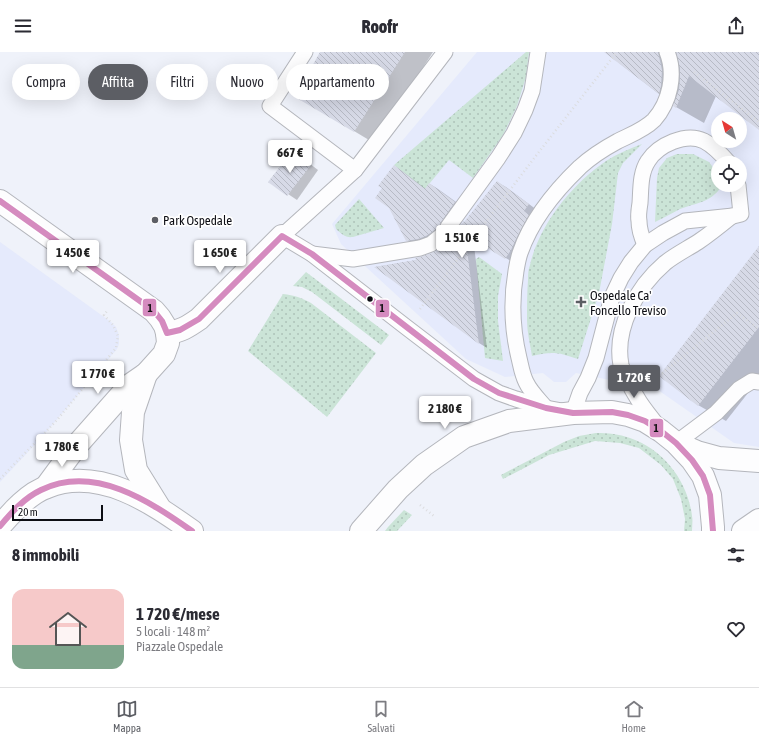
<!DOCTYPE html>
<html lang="it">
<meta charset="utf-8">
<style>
:root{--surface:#fff;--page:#f7f7f7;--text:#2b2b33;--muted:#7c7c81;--line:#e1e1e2;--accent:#5c5e64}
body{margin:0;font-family:"Asap Condensed",sans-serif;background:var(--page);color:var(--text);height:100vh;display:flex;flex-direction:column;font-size:15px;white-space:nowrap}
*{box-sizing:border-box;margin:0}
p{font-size:13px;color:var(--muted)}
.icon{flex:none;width:22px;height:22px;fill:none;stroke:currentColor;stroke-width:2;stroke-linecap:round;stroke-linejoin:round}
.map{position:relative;height:479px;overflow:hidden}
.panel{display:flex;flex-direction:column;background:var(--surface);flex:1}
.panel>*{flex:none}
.top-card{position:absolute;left:12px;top:12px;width:400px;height:36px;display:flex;gap:8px}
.needle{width:26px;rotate:323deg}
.fabs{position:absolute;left:711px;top:60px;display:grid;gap:8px}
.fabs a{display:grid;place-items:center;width:36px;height:36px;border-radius:50%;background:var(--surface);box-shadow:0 4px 16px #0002;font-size:20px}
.scale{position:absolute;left:12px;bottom:10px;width:91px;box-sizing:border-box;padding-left:4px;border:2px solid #0d0e14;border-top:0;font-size:11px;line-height:14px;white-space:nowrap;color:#0d0e14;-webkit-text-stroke:3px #fff;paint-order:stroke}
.price{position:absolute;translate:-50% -34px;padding:0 9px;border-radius:4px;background:#fff;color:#222;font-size:13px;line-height:26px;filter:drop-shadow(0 1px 2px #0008)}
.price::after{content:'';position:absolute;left:50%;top:24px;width:12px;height:9px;margin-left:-6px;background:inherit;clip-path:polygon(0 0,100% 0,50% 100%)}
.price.active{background:var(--accent);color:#fff}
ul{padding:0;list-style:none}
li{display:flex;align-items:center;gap:12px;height:100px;padding:0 12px}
li span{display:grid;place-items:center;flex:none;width:112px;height:80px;border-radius:12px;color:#555}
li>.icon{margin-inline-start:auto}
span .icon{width:48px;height:48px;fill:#fffc;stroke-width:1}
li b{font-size:17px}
h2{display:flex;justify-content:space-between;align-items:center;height:48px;padding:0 12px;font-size:17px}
.tag{padding:0 14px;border-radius:18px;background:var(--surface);box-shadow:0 4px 16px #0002;font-size:14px;line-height:36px}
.tag.active{background:var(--accent);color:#fff}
header{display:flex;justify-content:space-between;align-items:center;height:52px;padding:0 12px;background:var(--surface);font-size:18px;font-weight:800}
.tabs{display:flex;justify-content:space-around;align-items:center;height:56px;border-top:1px solid var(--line);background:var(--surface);font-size:11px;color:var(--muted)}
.tabs a{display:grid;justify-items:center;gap:2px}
.tabs .active{color:var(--accent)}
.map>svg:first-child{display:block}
</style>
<header><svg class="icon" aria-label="menu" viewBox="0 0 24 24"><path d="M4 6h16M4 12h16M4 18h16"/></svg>Roofr<svg class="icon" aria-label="share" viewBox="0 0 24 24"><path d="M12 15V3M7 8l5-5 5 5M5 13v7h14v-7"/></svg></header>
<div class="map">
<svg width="759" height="479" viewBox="0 0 759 479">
<defs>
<pattern id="grass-dots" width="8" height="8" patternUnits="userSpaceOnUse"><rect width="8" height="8" fill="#cbe4d7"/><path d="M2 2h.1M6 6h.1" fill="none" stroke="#adc2b8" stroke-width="1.8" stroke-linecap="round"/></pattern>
<pattern id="building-back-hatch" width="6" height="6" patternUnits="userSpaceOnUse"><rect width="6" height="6" fill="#d7dae7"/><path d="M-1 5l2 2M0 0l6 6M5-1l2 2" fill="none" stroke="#b7bac5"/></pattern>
</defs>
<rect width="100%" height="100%" fill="#eff2fa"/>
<g fill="#e5eafc" fill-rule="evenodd">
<path d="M 477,0 L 759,0 L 759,395 L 734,391 L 658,338 L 576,321 L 566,330 L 554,330 L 543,321 L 505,325 L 466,307 L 341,192 L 332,172 ZM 718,67 L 740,67 L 740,89 L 718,89 ZM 718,111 L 740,111 L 740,133 L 718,133 Z"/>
<path d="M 0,190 L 111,270 L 116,275 L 119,283 L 119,292 L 117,297 L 41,386 L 0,430 Z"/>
</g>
<g fill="url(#grass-dots)">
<path d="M 526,0 L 529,0 L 526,25 L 517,54 L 503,83 L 473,126 L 449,108 L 425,137 L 394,113 Z"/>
<path d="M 642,92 L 623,111 L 618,121 L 612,172 L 599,241 L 578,307 C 558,300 552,299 532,304 C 530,292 527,280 527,268 C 527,255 527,241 528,228 C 528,223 528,218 530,213 C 539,173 572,132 606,109 C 617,102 629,97 642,92 Z"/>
<path d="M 677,102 L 693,102 L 709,110 L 718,122 L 718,133 L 722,133 C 713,150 696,151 680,157 C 672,161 664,166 655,170 L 657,126 L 659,116 L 667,106 Z"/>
<path d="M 359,147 L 384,176 L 353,185 C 345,186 342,182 336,177 L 335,173 Z"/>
<path d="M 479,205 L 502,222 L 498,244 L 498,269 L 503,309 L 485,306 L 476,208 L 476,207 Z"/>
<path d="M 306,220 L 389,283 L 381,293 L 312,240 L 302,235 L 293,234 Z"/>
<path d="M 283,242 C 294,243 302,246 311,251 L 376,301 L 327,365 L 248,299 Z"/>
<path d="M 596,381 C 608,381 619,382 630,386 C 663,397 688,429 692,464 C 693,469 692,474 692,479 L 684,479 L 685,467 L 681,447 L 673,427 L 661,413 L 639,396 L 620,391 L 595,389 L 549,403 L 503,427 L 501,423 L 564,390 L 579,384 Z"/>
<path d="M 404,458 L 412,463 L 397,479 L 385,479 L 388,475 Z"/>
</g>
<g fill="#0003">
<path d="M 322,0 L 433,0 L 374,91 L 354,79 Z"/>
<path d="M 605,0 L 759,0 L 759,77 L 716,44 L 704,71 L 676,55 L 675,51 L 659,42 Z"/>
<path d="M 292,100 L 301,105 L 318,118 L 297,148 L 270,130 Z"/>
<path d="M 394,114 L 402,119 L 426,137 L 430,132 L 438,137 L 463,155 L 449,175 L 416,193 L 407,188 L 383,136 Z"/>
<path d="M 497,130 L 506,135 L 537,158 L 514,211 L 473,186 L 487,296 L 479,291 L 376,215 L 417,208 L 435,201 L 448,191 Z"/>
<path d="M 759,196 L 759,327 L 726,369 L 698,353 Z"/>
</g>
<g fill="url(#building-back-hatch)">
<path d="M 320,0 L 405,0 L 354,80 L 295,45 Z"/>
<path d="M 604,0 L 658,0 L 662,18 L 661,34 L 659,42 Z"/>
<path d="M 676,0 L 759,0 L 759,78 L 689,24 L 676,56 L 673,54 L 679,38 L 680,26 L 680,16 Z"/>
<path d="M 292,99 L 311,113 L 287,144 L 268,130 Z"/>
<path d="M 394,113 L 425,137 L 429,131 L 455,150 L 441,170 L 439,175 L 426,184 L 418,187 L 406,189 L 389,156 L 375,146 L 382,136 L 378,134 Z"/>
<path d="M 497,129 L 529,152 L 524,159 L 529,163 L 517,185 L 511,198 L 505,207 L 465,182 L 479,292 L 374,215 L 416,208 L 415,206 L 423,204 L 437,199 L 448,190 L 450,187 L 451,183 L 455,180 L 464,169 L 464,170 Z"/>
<path d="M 759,194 L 759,275 L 698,354 L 659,324 Z"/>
</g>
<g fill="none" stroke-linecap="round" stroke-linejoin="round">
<defs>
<g id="service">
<path d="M 305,0 L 270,54 L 355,118"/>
<path d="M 445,0 L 355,118 L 282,184 L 312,202 L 406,275 L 474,327 L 499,341 L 516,347 L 546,356 L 573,361 L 580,341 L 588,326 L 596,306 L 612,245 L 621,226 L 631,210 L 645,193 L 663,181 L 685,169 L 733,164 L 741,162 L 738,133"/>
<path d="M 448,175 L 498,106 L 514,81 L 525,58 L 532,39 L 538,0"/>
<path d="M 645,193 C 642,186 639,178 639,169 C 638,164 639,157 640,151 C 641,137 640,121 648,109 C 658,93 686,80 704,89 C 714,94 722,103 729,111"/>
<path d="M 312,202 L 353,207 L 420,196 L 431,192 L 442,183"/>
<path d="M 546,356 C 539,348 530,339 526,330 C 522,322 521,314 519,306 C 512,277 511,248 516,219 C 517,213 518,207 520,201 C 531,169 556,138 580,115 C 591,105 605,96 618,89 C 630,83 644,78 654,68 C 670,50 676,22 667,0"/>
<path d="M 657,373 C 644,357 634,344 626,324 C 625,321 622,317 621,313 C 614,276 637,235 665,211 C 675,203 687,197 698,190 C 710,182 721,173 732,164"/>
<path d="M 676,391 L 716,361 L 739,337 L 752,329 L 759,330"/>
</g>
<g id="tertiary">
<path d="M 0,149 L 154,259 L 160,266 L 165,274 L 167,281 L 168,291 L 164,302 L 146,322 L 130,333 L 77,393 L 46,435"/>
<path d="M 167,281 C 180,280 189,274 199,267 L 282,184"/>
<path d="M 146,322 L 133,360 L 131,388 L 136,418 L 159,455"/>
<path d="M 679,392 L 697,400 L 719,406 L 759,409"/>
<path d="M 0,474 C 12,460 29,441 47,435 C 99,414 151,450 192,479"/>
<path d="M 361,479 L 398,437 L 424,413 L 464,385 L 509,369 L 573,361 L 612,360 L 628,363 L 645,369 L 661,379 L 676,391 L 692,408 L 703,424 L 710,443 L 713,475 L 713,479"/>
<path d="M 743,479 L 759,468"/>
</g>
</defs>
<use href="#service" stroke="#b4b6bc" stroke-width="17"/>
<use href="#tertiary" stroke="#b4b6bc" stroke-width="24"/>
<g stroke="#dbdcde" stroke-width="2.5" stroke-dasharray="1 3" stroke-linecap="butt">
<path d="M 694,20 L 759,70"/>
<path d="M 420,257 L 535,105 L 617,0"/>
<path d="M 659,324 L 737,261 L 759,277"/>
<path d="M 0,427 L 57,368 L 116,296 L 118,284 L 113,273 L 104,263 L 107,259"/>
<path d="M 420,453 L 434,464"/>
</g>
<use href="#service" stroke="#fdfdfe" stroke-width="15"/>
<use href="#tertiary" stroke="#fdfdfe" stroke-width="22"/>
<defs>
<g id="bus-1">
<path d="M 0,149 L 154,259 L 162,269 L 167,281 L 180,278 L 199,267 L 282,184 L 312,202 L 474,327 L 499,341 L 546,356 L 573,361 L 612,360 L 628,363 L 645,369 L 661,379 L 676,391 L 692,408 L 703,424 L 710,443 L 713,479"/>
<path d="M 0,474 C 12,460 24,446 41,438 C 94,412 149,449 192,479"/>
</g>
</defs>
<use href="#bus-1" stroke="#fff" stroke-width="9"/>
<use href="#bus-1" stroke="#d58bbf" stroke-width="6"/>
</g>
<g fill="#5c5e64" stroke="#fff" stroke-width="1.5">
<circle cx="155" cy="168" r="4"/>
<path d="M579 244h4v4h4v4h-4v4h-4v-4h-4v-4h4z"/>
</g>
<circle fill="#0d0e14" stroke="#fff" stroke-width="1.5" cx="370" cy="247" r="3.5"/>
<g text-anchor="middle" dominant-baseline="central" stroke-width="3.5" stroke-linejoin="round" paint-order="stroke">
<g font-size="13" fill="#0d0e14" stroke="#fff" text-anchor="start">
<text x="163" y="168">Park Ospedale</text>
<text x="590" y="243">Ospedale Ca'<tspan x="590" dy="15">Foncello Treviso</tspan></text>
</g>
</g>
<g stroke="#fff" stroke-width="1.5">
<rect x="142" y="246" width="15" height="19" rx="4" fill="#d58bbf"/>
<rect x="375" y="247" width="15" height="19" rx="4" fill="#d58bbf"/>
<rect x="649" y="366" width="15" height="20" rx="4" fill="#d58bbf"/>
</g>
<g font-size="11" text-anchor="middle" font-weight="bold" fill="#111">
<text x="150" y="260">1</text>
<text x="382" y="260">1</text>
<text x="656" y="380">1</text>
</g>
</svg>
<div class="fabs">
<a><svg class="needle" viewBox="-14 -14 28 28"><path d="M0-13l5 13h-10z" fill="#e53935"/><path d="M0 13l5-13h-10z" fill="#7c7c81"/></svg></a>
<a><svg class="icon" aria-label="locate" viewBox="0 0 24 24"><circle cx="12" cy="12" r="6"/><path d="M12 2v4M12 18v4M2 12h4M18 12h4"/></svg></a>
</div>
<div class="scale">20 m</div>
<b class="price" style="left:290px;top:122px">667 €</b>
<b class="price" style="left:462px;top:207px">1 510 €</b>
<b class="price" style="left:73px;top:222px">1 450 €</b>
<b class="price" style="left:220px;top:222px">1 650 €</b>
<b class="price" style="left:98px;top:343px">1 770 €</b>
<b class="price active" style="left:634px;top:347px">1 720 €</b>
<b class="price" style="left:445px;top:378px">2 180 €</b>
<b class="price" style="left:62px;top:416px">1 780 €</b>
<div class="top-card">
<a class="tag">Compra</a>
<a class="tag active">Affitta</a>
<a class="tag">Filtri</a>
<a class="tag">Nuovo</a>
<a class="tag">Appartamento</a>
</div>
</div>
<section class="panel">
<h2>8 immobili<svg class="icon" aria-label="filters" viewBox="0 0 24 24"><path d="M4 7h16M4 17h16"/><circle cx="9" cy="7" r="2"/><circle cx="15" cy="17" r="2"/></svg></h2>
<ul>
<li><span style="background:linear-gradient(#f6c9c9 70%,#7fa58c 0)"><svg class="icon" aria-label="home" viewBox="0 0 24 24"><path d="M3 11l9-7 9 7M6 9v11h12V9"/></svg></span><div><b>1 720 €/mese</b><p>5 locali · 148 m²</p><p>Piazzale Ospedale</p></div><svg class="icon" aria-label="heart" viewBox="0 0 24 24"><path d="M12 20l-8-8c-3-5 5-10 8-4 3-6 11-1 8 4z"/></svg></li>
</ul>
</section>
<nav class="tabs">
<a class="active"><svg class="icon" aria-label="map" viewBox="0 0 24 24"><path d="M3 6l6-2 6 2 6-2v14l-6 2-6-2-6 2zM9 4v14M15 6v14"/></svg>Mappa</a>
<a><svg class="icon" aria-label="saved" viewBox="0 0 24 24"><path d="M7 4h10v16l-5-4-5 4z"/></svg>Salvati</a>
<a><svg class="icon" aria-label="home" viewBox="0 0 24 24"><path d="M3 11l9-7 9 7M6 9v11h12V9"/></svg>Home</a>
</nav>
